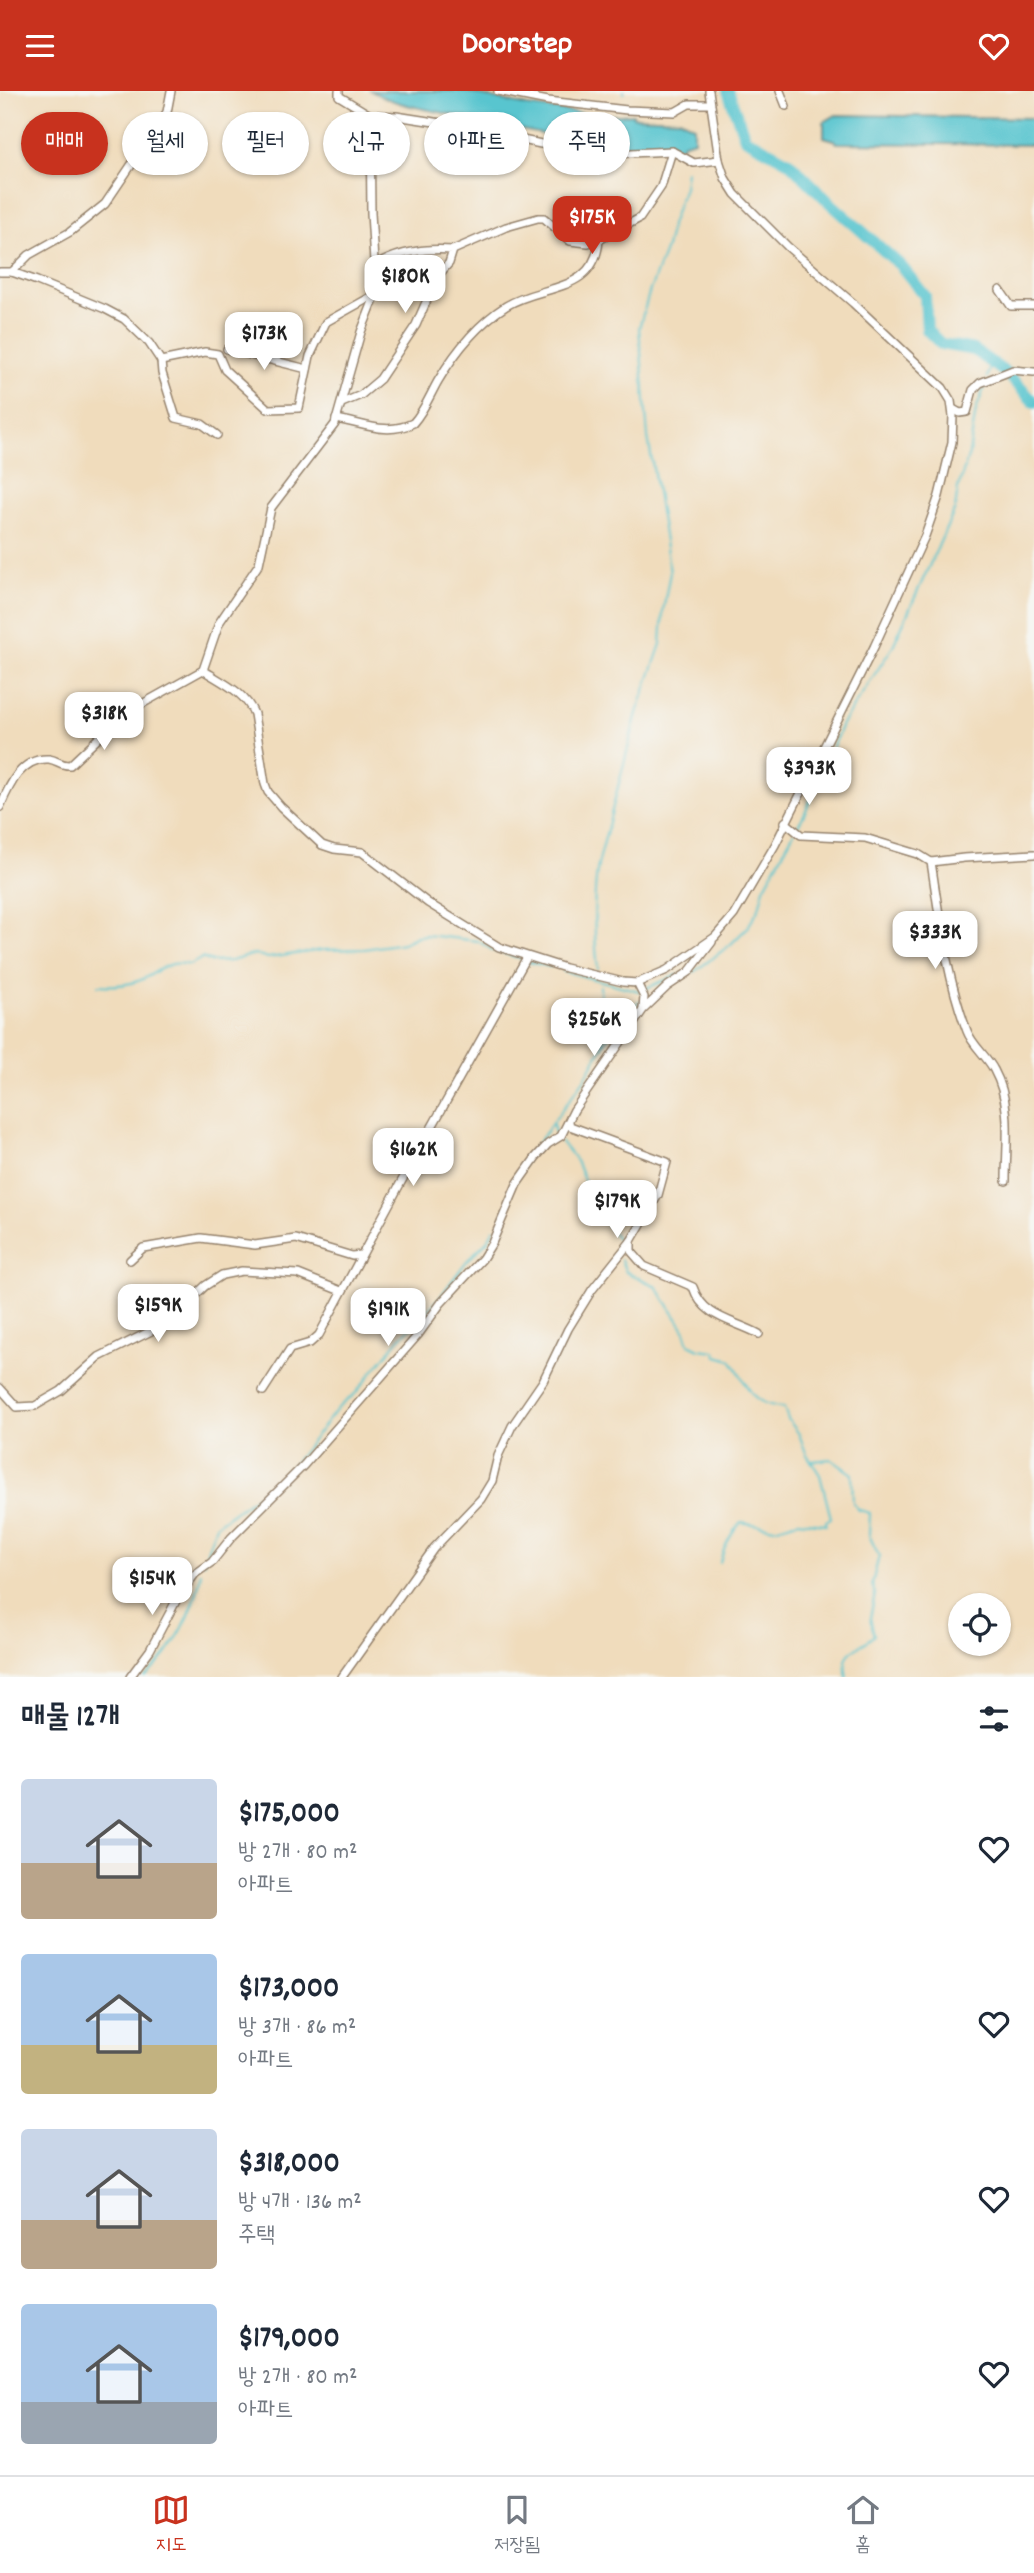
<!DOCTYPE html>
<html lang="ko">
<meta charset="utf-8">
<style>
:root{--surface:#fff;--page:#f2f2f3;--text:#1f2937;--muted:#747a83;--line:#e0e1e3;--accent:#c8321e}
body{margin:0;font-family:Dekko,"Poor Story",sans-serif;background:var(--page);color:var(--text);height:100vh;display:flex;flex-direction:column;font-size:26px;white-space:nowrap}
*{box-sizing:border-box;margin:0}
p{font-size:23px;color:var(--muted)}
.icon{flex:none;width:38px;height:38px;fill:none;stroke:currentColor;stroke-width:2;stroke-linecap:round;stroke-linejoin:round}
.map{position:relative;height:1586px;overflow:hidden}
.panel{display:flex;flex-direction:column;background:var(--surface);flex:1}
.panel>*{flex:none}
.hud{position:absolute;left:21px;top:21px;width:992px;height:63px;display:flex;gap:14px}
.buttons{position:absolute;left:948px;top:1502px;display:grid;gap:14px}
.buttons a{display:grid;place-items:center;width:63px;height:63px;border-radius:50%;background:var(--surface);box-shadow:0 2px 5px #0004;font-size:35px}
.price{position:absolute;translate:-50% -60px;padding:0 16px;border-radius:14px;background:#fff;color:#222;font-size:23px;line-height:46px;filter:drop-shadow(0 2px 4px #0008)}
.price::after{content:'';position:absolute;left:50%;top:42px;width:21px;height:16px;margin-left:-10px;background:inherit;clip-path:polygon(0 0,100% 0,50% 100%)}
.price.selected{background:var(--accent);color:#fff}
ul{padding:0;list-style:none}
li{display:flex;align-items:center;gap:21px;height:175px;padding:0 21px}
li span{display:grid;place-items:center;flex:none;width:196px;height:140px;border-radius:7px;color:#555}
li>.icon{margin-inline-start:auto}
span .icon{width:84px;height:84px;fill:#fffc;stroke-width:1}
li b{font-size:30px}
h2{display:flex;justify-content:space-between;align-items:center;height:84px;padding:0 21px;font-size:30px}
.tag{padding:0 24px;border-radius:32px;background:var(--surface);box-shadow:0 2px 5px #0004;font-size:24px;line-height:63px}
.tag.selected{background:var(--accent);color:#fff}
header{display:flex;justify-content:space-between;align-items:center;height:91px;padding:0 21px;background:var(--accent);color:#fff;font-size:32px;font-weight:700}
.dock{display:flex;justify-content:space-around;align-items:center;height:98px;border-top:2px solid var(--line);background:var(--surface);font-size:19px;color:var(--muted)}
.dock a{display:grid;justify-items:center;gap:4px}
.dock .selected{color:var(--accent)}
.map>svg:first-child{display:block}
</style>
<header><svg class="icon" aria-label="menu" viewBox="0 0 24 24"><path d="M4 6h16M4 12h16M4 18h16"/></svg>Doorstep<svg class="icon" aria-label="heart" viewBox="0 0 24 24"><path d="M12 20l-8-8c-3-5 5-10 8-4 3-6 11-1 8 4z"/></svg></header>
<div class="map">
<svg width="1034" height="1586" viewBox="0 0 1034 1586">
<rect width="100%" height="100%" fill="#f6f6f2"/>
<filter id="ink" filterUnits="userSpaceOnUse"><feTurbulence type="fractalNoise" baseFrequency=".0143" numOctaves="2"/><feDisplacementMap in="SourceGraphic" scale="14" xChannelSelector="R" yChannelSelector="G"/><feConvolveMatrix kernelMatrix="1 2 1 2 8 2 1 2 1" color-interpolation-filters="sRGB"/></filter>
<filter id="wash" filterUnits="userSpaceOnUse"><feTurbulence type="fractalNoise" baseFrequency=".00686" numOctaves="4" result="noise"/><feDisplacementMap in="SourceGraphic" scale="28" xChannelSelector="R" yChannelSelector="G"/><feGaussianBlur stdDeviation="1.57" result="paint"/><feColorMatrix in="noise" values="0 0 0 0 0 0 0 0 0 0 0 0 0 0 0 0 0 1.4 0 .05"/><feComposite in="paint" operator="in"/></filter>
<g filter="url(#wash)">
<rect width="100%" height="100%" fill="#f0dcbc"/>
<g fill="#58c5cf" stroke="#4a7876" stroke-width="2">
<path d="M 371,0 L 462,0 L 527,15 L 605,25 L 633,23 L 633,26 L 680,28 L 694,35 L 694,49 L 682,53 L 682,56 C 605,59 528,41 453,24 C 426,18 395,14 371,0 Z"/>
<path d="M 836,24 L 1034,27 L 1034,54 L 837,52 L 834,49 L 824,46 L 824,31 Z"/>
</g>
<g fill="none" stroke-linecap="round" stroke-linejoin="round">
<g stroke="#58c5cf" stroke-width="2">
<path d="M 624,2 L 624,0"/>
<path d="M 987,286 L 991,272"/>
<path d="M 797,736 L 804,724 L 842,633 L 892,557 L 955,418 L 958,397 L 969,363 L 976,319 L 985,295"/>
<path d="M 528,871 L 551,876"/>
<path d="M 598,878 C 594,843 592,808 598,774 L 637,622 L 661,553 L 663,520 L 670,481 L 648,346 L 639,237 L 650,199 L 666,157 L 671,134 L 684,96 L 686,80"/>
<path d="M 563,880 L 639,900"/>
<path d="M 694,881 L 730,854 L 748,836 L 759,817 L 764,797 L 794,741"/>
<path d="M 98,894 C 110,895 126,894 138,890 C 160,882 163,868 190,874 L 202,867 L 212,871 L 231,870 L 255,863 L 268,867 L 322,859 L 364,858 L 403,852 L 417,845 L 426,844 L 478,850 L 492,859 L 522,868"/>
<path d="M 600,895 L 603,956"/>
<path d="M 644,898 L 678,884"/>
<path d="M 553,1034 L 556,1046"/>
<path d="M 560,1050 L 576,1070 L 597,1120 L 619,1150 L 621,1160"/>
<path d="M 516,1089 L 525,1070 L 585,987 L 610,942 L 635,913 L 640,911"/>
<path d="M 621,1169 L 626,1181 L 656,1195 L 685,1240 L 689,1253 L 699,1258 L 715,1260 L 717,1265 L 731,1269 C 751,1296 746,1312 784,1317 L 788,1328 L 799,1343 L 806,1362 L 820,1384 L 831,1427 L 826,1430 L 826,1433 L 798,1430 L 775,1437 L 741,1431 C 730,1443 724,1456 720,1471"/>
<path d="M 812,1370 L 831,1368 L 852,1383 L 853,1412 L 859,1419 L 870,1422 L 869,1444 L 879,1465 L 872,1493 L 875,1503 L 870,1527 L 874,1544 C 857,1561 840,1557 847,1586"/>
<path d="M 203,1472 L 216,1434 L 284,1385 L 338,1317 L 355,1303 L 399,1248 L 436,1211 L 466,1171 L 488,1149 L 494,1138"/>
<path d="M 145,1586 C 174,1561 196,1519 201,1481"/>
</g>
<path stroke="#58c5cf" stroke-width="12" d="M 728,0 L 745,47 L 789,71 L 828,110 L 901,175 L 925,205 L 927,239 L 941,253 L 974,259 L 1006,282 L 1034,311"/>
</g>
</g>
<g filter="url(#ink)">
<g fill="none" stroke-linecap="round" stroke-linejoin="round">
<defs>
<g id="minor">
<path d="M 498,0 L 548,10 L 627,19 L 675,21 L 689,13 L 710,13"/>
<path d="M 780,0 L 786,15"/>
<path d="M 370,24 L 396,25 L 454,34 L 541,53 L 611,63 L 672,60 L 694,72 L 719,69"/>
<path d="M 453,159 L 506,136 L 538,127 L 544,127 L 570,150 L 588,152 L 599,149 L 640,127 L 661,96 L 672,60"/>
<path d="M 0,181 L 12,181 L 37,190 L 105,218 L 124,228 L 149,252 L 161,270 L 162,282 L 176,327 L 202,333 L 217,344"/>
<path d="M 12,181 L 29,164 L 70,141 L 105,113 L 167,21 L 171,0"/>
<path d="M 1000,199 L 1011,215 L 1034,215"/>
<path d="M 227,258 L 307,278"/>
<path d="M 228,258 L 241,251"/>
<path d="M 161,270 L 205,261 L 218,263 L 225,279 L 268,318 L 299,317 L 310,265 L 326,231 L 376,203"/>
<path d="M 342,312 L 361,304 L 380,288 L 416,234 L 437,186 L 449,172 L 453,159 C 425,157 399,160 375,175"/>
<path d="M 953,318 L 960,322 L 967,321 L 973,299 L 980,292 L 1013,279 L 1034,281"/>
<path d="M 336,328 C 363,332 386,345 413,332 C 424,320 430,304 438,290 C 455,261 476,234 506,215 C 541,193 595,203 599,149"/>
<path d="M 203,579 C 223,592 245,601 254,623 L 265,693 L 268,701 L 281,716 L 322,754 L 334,758 L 362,761 L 428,812 L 499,856 L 565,877 L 623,891 L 637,892 L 667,879 L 715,846 L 734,824 L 775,754 L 874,556 L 925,445 L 939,405 L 952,351 L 953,325 L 951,310 L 943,297 L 853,212 L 788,156 L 735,103 L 725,87 L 719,69 L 709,0"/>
<path d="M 0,716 C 9,695 21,666 49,668 C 57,669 62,675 70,674 L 124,623 L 203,579 L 219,532 L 259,473 L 271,417 L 335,333 L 361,241 L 376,203 L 371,122 L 370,24 L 339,5 L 339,0"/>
<path d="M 785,731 L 801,744 L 865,747 L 918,763 L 931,771 C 940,828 946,885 967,940 C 972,954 987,965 994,979 C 1013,1014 1006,1052 1006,1090"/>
<path d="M 931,771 L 964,767 L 1034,763"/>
<path d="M 637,892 L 644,906 L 643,918"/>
<path d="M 569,1031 L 570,1035 L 667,1071 L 658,1104 L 631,1150 L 631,1160 L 644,1175 L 693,1196 C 703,1227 733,1229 759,1243"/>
<path d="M 130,1169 L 143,1157 L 201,1147 L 255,1154 L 296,1148 L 352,1165 L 361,1164"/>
<path d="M 0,1297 L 17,1316 L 35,1315 L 47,1308 L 61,1300 L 99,1266 L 165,1233 L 205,1195 L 222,1184 L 242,1180 L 298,1183 L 341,1200"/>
<path d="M 263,1300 L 290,1258 L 310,1252 L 319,1244 L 400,1093 L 527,866"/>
<path d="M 130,1586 L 150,1559 L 177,1508 L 195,1483 L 212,1471 L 231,1447 L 304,1374 L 418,1244 L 441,1212 L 482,1168 L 492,1152 L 517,1093 L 536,1066 L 548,1053 L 561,1045 L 574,1019 L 643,919 L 668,895 L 689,881 L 712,851"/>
<path d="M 342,1586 L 434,1457 L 481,1408 L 492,1390 L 498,1365 L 512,1335 L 543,1290 L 568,1238 L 592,1199 L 631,1150"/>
</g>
</defs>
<use href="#minor" stroke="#96836d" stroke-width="10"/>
<use href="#minor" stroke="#fff" stroke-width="7"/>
</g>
</g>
</svg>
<div class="buttons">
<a><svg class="icon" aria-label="locate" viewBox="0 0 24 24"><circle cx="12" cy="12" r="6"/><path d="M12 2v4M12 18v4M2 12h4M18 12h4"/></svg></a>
</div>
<b class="price selected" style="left:592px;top:165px">$175K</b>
<b class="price" style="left:405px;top:224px">$180K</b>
<b class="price" style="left:264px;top:281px">$173K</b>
<b class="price" style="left:104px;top:661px">$318K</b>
<b class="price" style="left:809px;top:716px">$393K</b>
<b class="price" style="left:935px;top:880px">$333K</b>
<b class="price" style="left:594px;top:967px">$256K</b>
<b class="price" style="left:413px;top:1097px">$162K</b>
<b class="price" style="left:617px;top:1149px">$179K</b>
<b class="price" style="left:158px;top:1253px">$159K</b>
<b class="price" style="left:388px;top:1257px">$191K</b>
<b class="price" style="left:152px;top:1526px">$154K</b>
<div class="hud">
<a class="tag selected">매매</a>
<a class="tag">월세</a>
<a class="tag">필터</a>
<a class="tag">신규</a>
<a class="tag">아파트</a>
<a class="tag">주택</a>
</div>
</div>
<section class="panel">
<h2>매물 12개<svg class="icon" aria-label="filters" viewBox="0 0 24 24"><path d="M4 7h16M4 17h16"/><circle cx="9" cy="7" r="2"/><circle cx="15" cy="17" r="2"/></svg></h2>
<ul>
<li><span style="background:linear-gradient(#c9d6e8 60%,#b9a48a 0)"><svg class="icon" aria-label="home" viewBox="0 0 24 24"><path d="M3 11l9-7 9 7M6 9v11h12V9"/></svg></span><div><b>$175,000</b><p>방 2개 · 80 m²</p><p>아파트</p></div><svg class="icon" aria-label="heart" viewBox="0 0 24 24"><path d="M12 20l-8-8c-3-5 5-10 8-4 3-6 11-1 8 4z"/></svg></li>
<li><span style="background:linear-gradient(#a9c7e8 65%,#c2b280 0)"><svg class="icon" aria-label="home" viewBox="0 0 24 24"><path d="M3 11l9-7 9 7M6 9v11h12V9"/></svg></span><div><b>$173,000</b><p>방 3개 · 86 m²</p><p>아파트</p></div><svg class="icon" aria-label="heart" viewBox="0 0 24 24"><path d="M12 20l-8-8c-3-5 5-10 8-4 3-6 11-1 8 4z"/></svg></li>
<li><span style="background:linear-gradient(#c9d6e8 65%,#b9a48a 0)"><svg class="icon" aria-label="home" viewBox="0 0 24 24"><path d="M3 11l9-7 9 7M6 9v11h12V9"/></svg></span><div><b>$318,000</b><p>방 4개 · 136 m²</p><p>주택</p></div><svg class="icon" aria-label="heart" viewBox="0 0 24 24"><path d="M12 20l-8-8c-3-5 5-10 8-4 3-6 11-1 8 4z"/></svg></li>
<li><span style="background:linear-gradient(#a9c7e8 70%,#9aa5b1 0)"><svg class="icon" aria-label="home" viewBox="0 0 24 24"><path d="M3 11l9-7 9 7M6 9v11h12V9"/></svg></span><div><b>$179,000</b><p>방 2개 · 80 m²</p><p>아파트</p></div><svg class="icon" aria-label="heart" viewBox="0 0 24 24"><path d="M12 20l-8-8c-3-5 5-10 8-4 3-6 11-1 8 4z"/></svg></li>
</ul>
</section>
<nav class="dock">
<a class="selected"><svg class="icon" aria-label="map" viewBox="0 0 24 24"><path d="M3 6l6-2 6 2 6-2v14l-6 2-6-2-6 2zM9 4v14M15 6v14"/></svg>지도</a>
<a><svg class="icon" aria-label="saved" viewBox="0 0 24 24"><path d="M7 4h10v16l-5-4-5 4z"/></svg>저장됨</a>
<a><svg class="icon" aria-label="home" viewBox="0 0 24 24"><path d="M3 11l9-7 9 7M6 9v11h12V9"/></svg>홈</a>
</nav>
